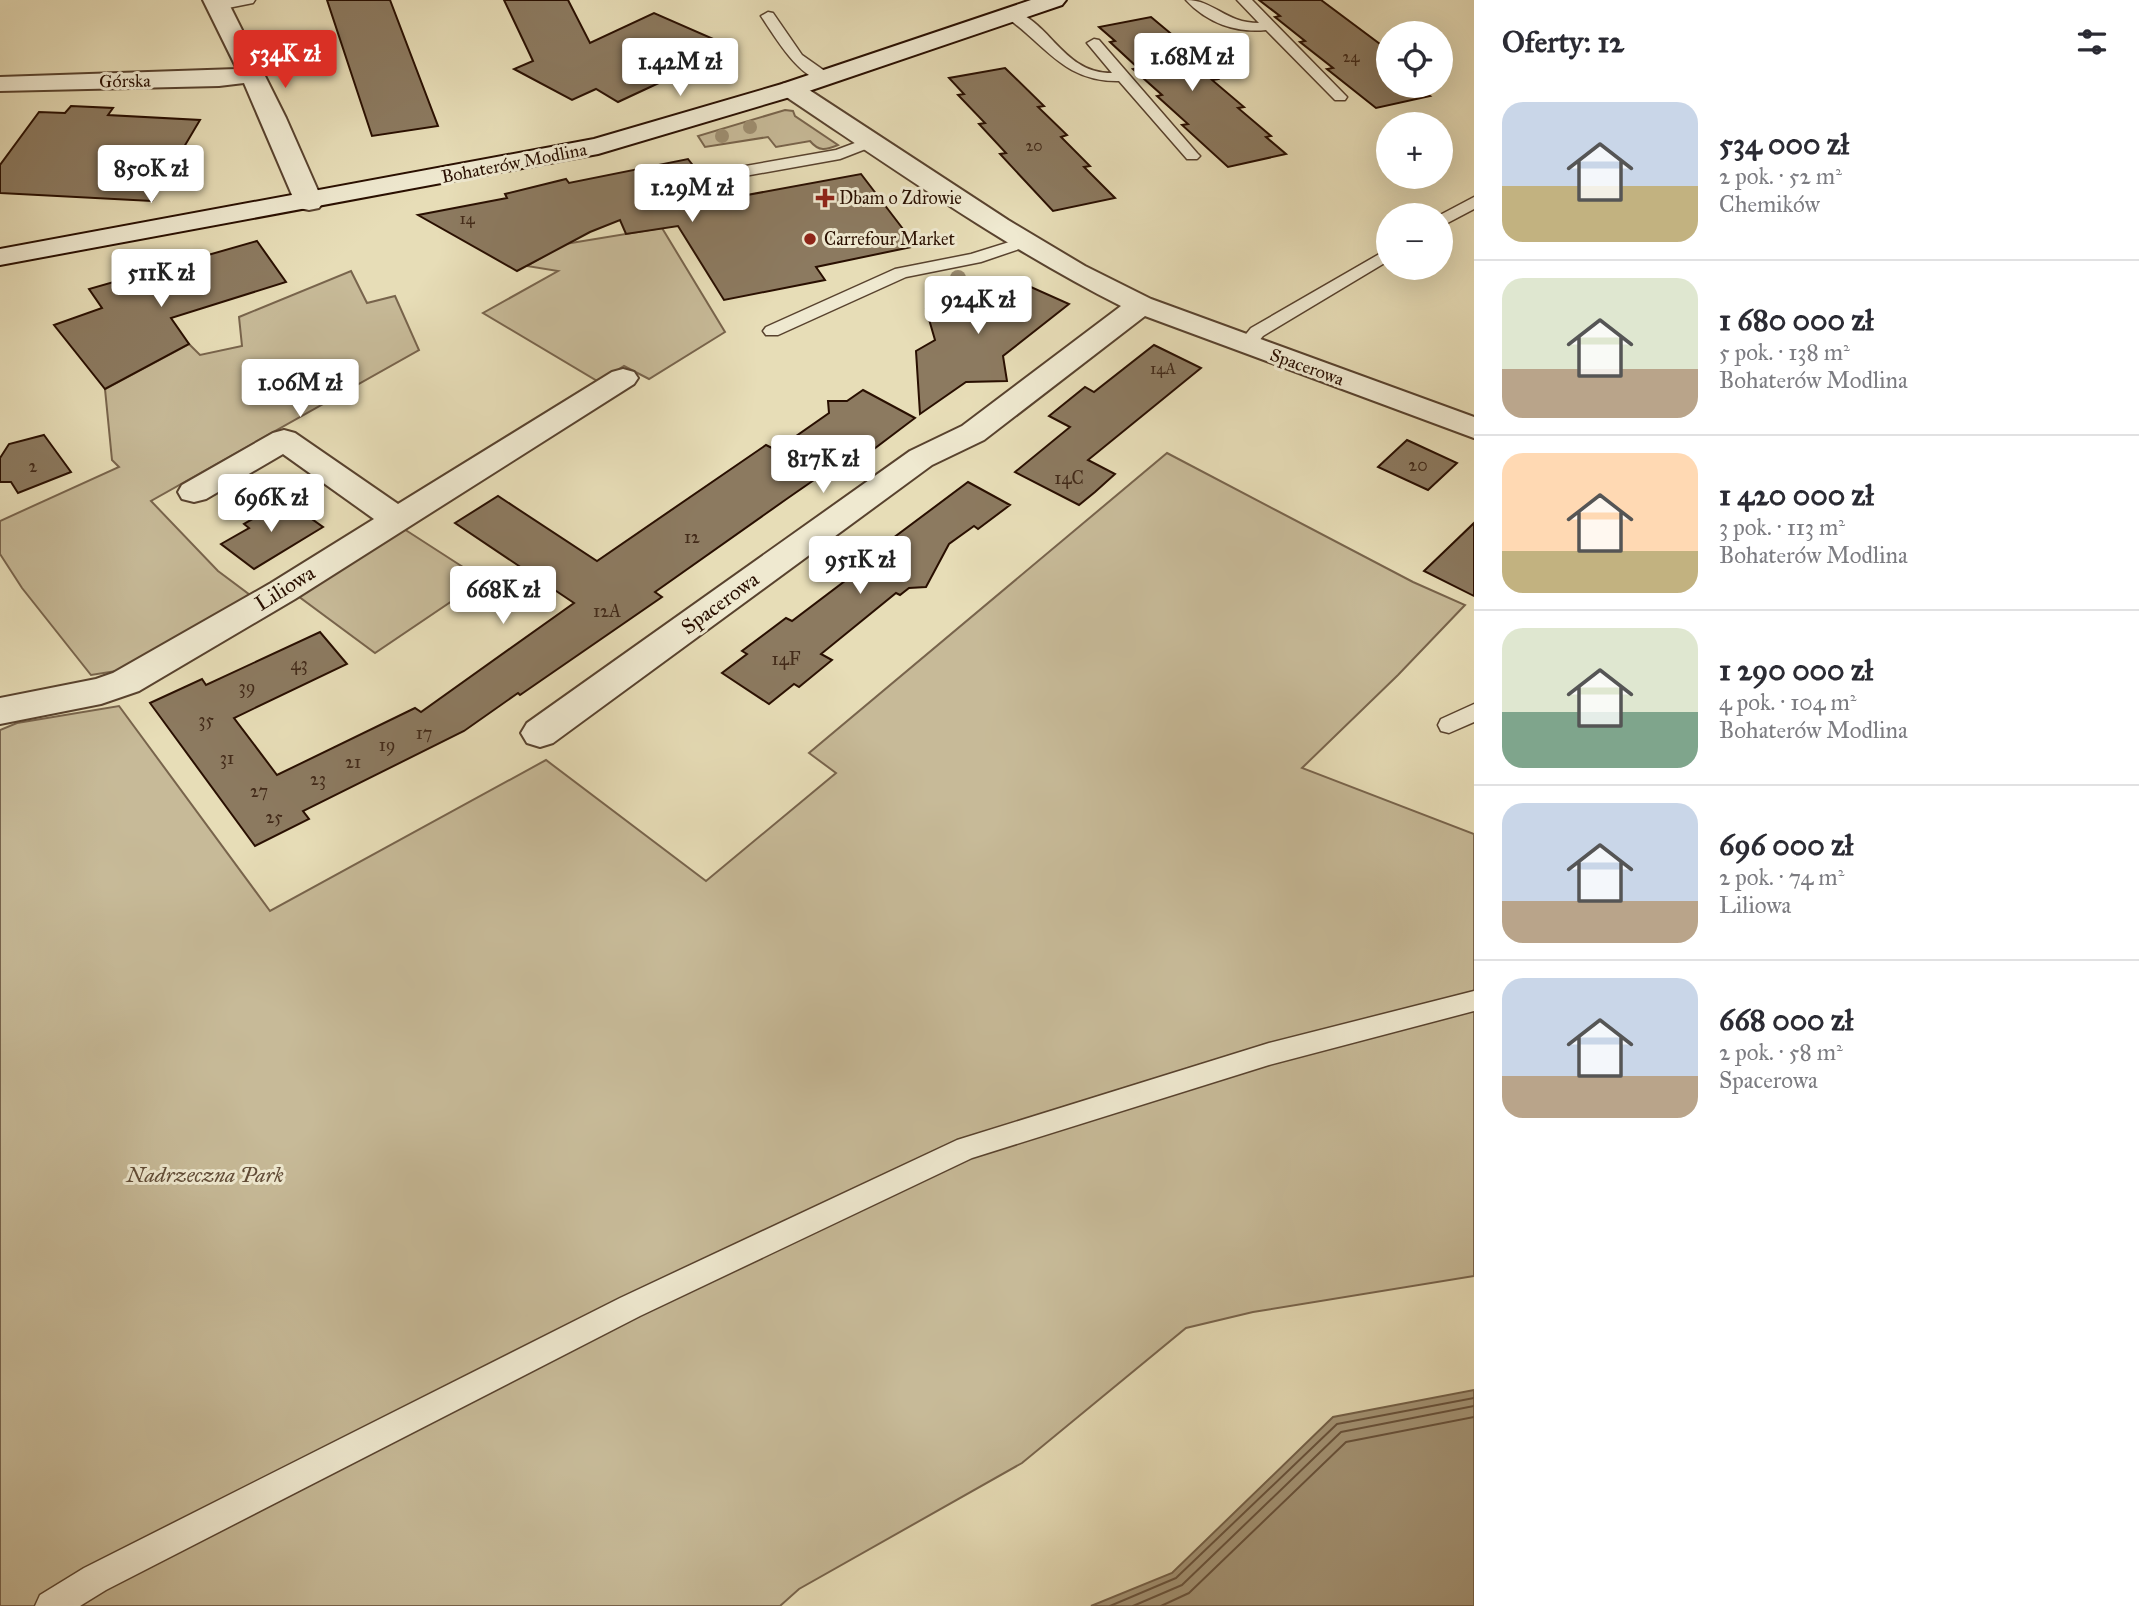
<!DOCTYPE html>
<html lang="pl">
<meta charset="utf-8">
<style>
:root{--surface:#fff;--page:#f2f2f3;--text:#2b2b33;--muted:#7c7c81;--line:#e1e1e2;--accent:#d93025}
body{margin:0;font-family:"IM FELL Great Primer",serif;background:var(--page);color:var(--text);height:100vh;display:flex;flex-direction:column;font-size:26px;white-space:nowrap}
*{box-sizing:border-box;margin:0}
p{font-size:23px;color:var(--muted)}
.icon{flex:none;width:38px;height:38px;fill:none;stroke:currentColor;stroke-width:2;stroke-linecap:round;stroke-linejoin:round}
.map{position:relative;flex:1;overflow:hidden}
.sheet{display:flex;flex-direction:column;background:var(--surface);width:665px}
.sheet>*{flex:none}
.tools{position:absolute;left:1376px;top:21px;display:grid;gap:14px}
.tools a{display:grid;place-items:center;width:77px;height:77px;border-radius:50%;background:var(--surface);box-shadow:0 7px 28px #0002;font-size:35px}
.price{position:absolute;translate:-50% -60px;padding:0 16px;border-radius:7px;background:#fff;color:#222;font-size:23px;line-height:46px;filter:drop-shadow(0 2px 4px #0008)}
.price::after{content:'';position:absolute;left:50%;top:42px;width:21px;height:16px;margin-left:-10px;background:inherit;clip-path:polygon(0 0,100% 0,50% 100%)}
.price.current{background:var(--accent);color:#fff}
ul{padding:0;list-style:none}
li{display:flex;align-items:center;gap:21px;height:175px;padding:0 28px}
li+li{border-top:2px solid var(--line)}
li span{display:grid;place-items:center;flex:none;width:196px;height:140px;border-radius:21px;color:#555}
li>.icon{margin-inline-start:auto}
span .icon{width:84px;height:84px;fill:#fffc;stroke-width:1}
li b{font-size:30px}
h2{display:flex;justify-content:space-between;align-items:center;height:84px;padding:0 28px;font-size:30px}
main{display:flex;flex:1;min-height:0}
.map>svg:first-child{display:block}
</style>
<main>
<div class="map">
<svg width="1474" height="1606" viewBox="0 0 1474 1606">
<rect width="100%" height="100%" fill="#e7ddb7"/>
<filter id="stains"><feTurbulence type="fractalNoise" baseFrequency=".00286" numOctaves="4"/><feColorMatrix values="0 0 0 0 .2 0 0 0 0 .09 0 0 0 0 .02 0 0 0 .5 -.17"/></filter>
<radialGradient id="worn" r=".72"><stop offset=".6" stop-color="#630" stop-opacity="0"/><stop offset="1" stop-color="#630" stop-opacity=".3"/></radialGradient>
<g fill="#c7ba98" stroke="#78644c" stroke-width="2">
<path d="M 785,110 L 793,111 L 795,116 L 838,145 C 826,150 819,152 810,141 L 776,147 L 768,137 L 705,147 L 698,136 Z"/>
<path d="M 662,228 L 725,332 L 649,379 L 624,366 L 599,382 L 483,313 L 558,271 L 527,266 L 565,244 Z"/>
<path d="M 351,271 L 367,303 L 395,296 L 419,350 L 151,501 L 218,571 L 250,595 L 129,669 L 91,675 L 22,588 L 0,554 L 0,521 L 119,467 L 112,460 L 105,389 L 189,344 L 200,355 L 242,346 L 239,317 Z"/>
<path d="M 1167,453 L 1413,582 L 1465,605 L 1398,675 L 1302,768 L 1474,834 L 1474,1276 L 1253,1312 L 1186,1328 L 1022,1463 L 799,1589 L 780,1606 L 0,1606 L 0,730 L 17,723 L 119,706 L 270,911 L 546,760 L 706,881 L 836,773 L 809,753 Z"/>
<path d="M 404,529 L 483,580 L 375,653 L 298,596 Z"/>
</g>
<path fill="#a69779" stroke="#746149" stroke-width="2" d="M 1474,1390 L 1474,1606 L 1091,1606 L 1172,1573 L 1333,1417 Z"/>
<g fill="none" stroke-linecap="round" stroke-linejoin="round">
<g stroke="#68533d" stroke-width="2">
<path d="M 1110,1606 L 1176,1578 L 1337,1424 L 1474,1398"/>
<path d="M 1133,1606 L 1182,1585 L 1341,1432 L 1474,1406"/>
<path d="M 1161,1606 L 1189,1593 L 1346,1442 L 1474,1417"/>
</g>
</g>
<g fill="#8c7a60" stroke="#290f01" stroke-width="2">
<path d="M 327,0 L 390,0 L 438,126 L 372,136 Z"/>
<path d="M 504,0 L 568,0 L 590,43 L 654,13 L 734,48 L 618,102 L 596,89 L 572,100 L 514,69 L 533,61 Z"/>
<path d="M 1259,0 L 1321,0 L 1388,50 L 1388,86 L 1416,86 L 1430,96 L 1376,108 L 1327,69 L 1333,68 L 1300,42 L 1305,41 L 1275,17 L 1280,16 Z"/>
<path d="M 1151,17 L 1193,52 L 1187,53 L 1218,79 L 1212,80 L 1244,107 L 1238,108 L 1271,136 L 1266,137 L 1286,154 L 1228,167 L 1182,125 L 1188,124 L 1157,96 L 1162,95 L 1133,69 L 1138,68 L 1110,42 L 1115,41 L 1099,27 Z"/>
<path d="M 1005,68 L 1044,106 L 1038,107 L 1067,135 L 1061,137 L 1090,166 L 1084,167 L 1115,198 L 1053,211 L 1000,154 L 1006,153 L 979,124 L 985,123 L 958,95 L 964,94 L 949,78 Z"/>
<path d="M 71,106 L 113,108 L 108,115 L 200,120 L 152,201 L 0,193 L 0,165 L 39,112 L 65,113 Z"/>
<path d="M 688,159 L 720,200 L 861,174 L 916,246 L 816,267 L 825,280 L 724,300 L 678,226 L 626,234 L 620,220 L 590,232 L 517,271 L 418,215 L 507,198 L 505,194 L 566,179 L 569,183 Z"/>
<path d="M 257,241 L 286,282 L 171,318 L 189,344 L 105,389 L 54,325 L 102,308 L 89,289 Z"/>
<path d="M 1015,280 L 1069,304 L 1003,356 L 1007,381 L 966,382 L 920,414 L 916,351 L 935,340 L 926,309 L 960,290 Z"/>
<path d="M 1154,345 L 1201,368 L 1088,460 L 1115,474 L 1095,492 L 1079,505 L 1015,472 L 1070,427 L 1049,416 L 1085,387 L 1094,392 Z"/>
<path d="M 863,390 L 915,418 L 862,458 L 853,453 L 788,498 L 655,592 L 662,597 L 520,695 L 518,693 L 464,731 L 303,811 L 309,819 L 255,846 L 150,703 L 202,679 L 206,685 L 320,632 L 347,664 L 234,718 L 277,775 L 415,708 L 421,712 L 574,603 L 455,523 L 498,496 L 597,561 L 766,445 L 776,450 L 829,413 L 828,401 L 847,401 Z"/>
<path d="M 44,435 L 71,472 L 18,493 L 11,482 L 0,482 L 0,458 L 9,444 Z"/>
<path d="M 1407,440 L 1457,463 L 1428,490 L 1378,467 Z"/>
<path d="M 968,482 L 1010,505 L 978,529 L 974,526 L 949,544 L 926,587 L 909,588 L 900,595 L 896,593 L 821,654 L 832,660 L 799,687 L 794,684 L 769,704 L 722,673 L 747,654 L 742,651 L 786,618 L 792,621 L 858,571 L 853,568 Z"/>
<path d="M 285,500 L 323,527 L 254,569 L 221,544 L 249,528 L 244,524 Z"/>
<path d="M 1474,523 L 1474,596 L 1424,571 Z"/>
</g>
<g fill="none" stroke-linecap="round" stroke-linejoin="round">
<defs>
<g id="service">
<path d="M 227,0 L 255,0 L 253,3 L 218,10 L 211,6 Z"/>
<path d="M 1186,0 C 1214,0 1225,23 1259,23 L 1237,0 L 1252,0 L 1347,97 L 1345,100 L 1335,100 L 1266,30 C 1236,33 1207,23 1186,0 Z"/>
<path d="M 1011,10 C 1051,21 1062,73 1112,73 L 1087,43 L 1094,39 L 1099,40 L 1197,153 L 1200,156 L 1197,159 L 1187,159 L 1119,81 C 1064,82 1047,46 1006,17 L 1006,11 Z"/>
<path d="M 768,12 L 773,13 L 802,55 L 829,74 L 831,77 L 829,80 C 803,86 774,35 761,16 Z"/>
<path d="M 871,137 L 876,139 L 879,142 L 876,145 L 840,159 L 717,181 L 709,176 L 717,171 L 836,150 Z"/>
<path d="M 1474,197 L 1474,209 L 1440,227 L 1440,215 Z"/>
<path d="M 1025,237 L 1031,239 L 1033,242 L 1031,245 L 981,262 L 906,277 L 778,335 L 766,335 L 763,331 L 766,327 L 895,269 L 971,254 Z"/>
<path d="M 1388,249 L 1388,261 L 1263,336 L 1253,348 L 1241,348 L 1238,344 L 1251,328 Z"/>
<path d="M 1474,704 L 1474,722 L 1449,733 L 1441,731 L 1438,725 L 1441,719 Z"/>
<path d="M 1474,991 L 1474,1011 L 1269,1065 L 972,1158 L 640,1316 L 106,1590 L 80,1606 L 35,1606 L 40,1595 L 84,1568 L 620,1298 L 957,1140 L 1269,1043 Z"/>
</g>
<g id="minor">
<path d="M 203,0 L 227,0 L 286,118 L 323,202 L 319,208 L 309,210 L 299,208 L 295,202 L 244,83 L 219,86 L 0,91 L 0,77 L 237,69 Z"/>
<path d="M 791,82 L 800,84 L 1008,220 L 1085,266 L 1151,299 L 1474,417 L 1474,438 L 1145,316 L 984,440 L 932,465 L 553,743 L 540,747 L 527,743 L 521,733 L 527,723 L 910,451 L 962,426 L 1121,306 C 1002,246 893,168 782,94 L 779,89 L 782,84 Z"/>
<path d="M 623,369 L 634,372 L 638,378 L 634,384 L 295,599 L 139,691 L 101,704 L 0,724 L 0,698 L 96,679 L 113,673 L 271,583 L 374,519 L 283,454 L 206,499 L 194,502 L 182,499 L 178,492 L 182,485 L 273,433 L 284,430 L 295,433 L 398,504 L 612,372 Z"/>
</g>
<path id="secondary" d="M 1031,0 L 1066,0 L 1062,5 L 800,94 L 598,154 L 0,265 L 0,249 L 594,139 L 782,84 Z"/>
</defs>
<use href="#service" stroke="#58422e" stroke-width="3"/>
<use href="#minor" stroke="#58422e" stroke-width="4"/>
<use href="#secondary" stroke="#290f01" stroke-width="4"/>
<use href="#service" fill="#efe9d0" fill-rule="evenodd"/>
<use href="#minor" fill="#efe9d0" fill-rule="evenodd"/>
<use href="#secondary" fill="#efe9d0" fill-rule="evenodd"/>
</g>
<g fill="#9d8d70">
<circle cx="750" cy="127" r="7"/>
<circle cx="722" cy="136" r="7"/>
<circle cx="958" cy="278" r="8"/>
</g>
<g fill="#8f2418" stroke="#efe9d0" stroke-width="2.5">
<path d="M821.5 187.5h7v7h7v7h-7v7h-7v-7h-7v-7h7z"/>
<circle cx="810" cy="239" r="7"/>
</g>
<g text-anchor="middle" dominant-baseline="central" stroke-width="6" stroke-linejoin="round" paint-order="stroke">
<g font-size="16" fill="#422a19">
<text x="1351" y="56">24</text>
<text x="1034" y="145">20</text>
<text x="467" y="218">14</text>
<text x="1163" y="368">14A</text>
</g>
<g font-size="18" fill="#290f01" stroke="#efe9d0">
<text transform="translate(125 81) rotate(-1)">Górska</text>
<text transform="translate(514 163) rotate(-11)">Bohaterów Modlina</text>
<text transform="translate(1307 367) rotate(20)">Spacerowa</text>
</g>
<g font-size="18" fill="#290f01" stroke="#efe9d0" text-anchor="start">
<text x="839" y="198">Dbam o Zdrowie</text>
<text x="824" y="239">Carrefour Market</text>
</g>
<g font-size="18" fill="#422a19">
<text x="1418" y="465">20</text>
<text x="33" y="466">2</text>
<text x="1069" y="478">14C</text>
<text x="692" y="537">12</text>
<text x="607" y="611">12A</text>
<text x="786" y="659">14F</text>
<text x="299" y="664">43</text>
<text x="247" y="687">39</text>
<text x="206" y="720">35</text>
<text x="424" y="733">17</text>
<text x="387" y="745">19</text>
<text x="227" y="758">31</text>
<text x="353" y="762">21</text>
<text x="318" y="779">23</text>
<text x="259" y="791">27</text>
<text x="274" y="817">25</text>
</g>
<g font-size="21" fill="#290f01" stroke="#efe9d0">
<text transform="translate(285 588) rotate(-32)">Liliowa</text>
<text transform="translate(720 603) rotate(-36)">Spacerowa</text>
</g>
<g font-size="21" font-style="italic" fill="#604b36" stroke="#efe9d0">
<text x="205" y="1175">Nadrzeczna Park</text>
</g>
</g>
<rect width="100%" height="100%" filter="url(#stains)"/>
<rect width="100%" height="100%" fill="url(#worn)"/>
</svg>
<div class="tools">
<a><svg class="icon" aria-label="locate" viewBox="0 0 24 24"><circle cx="12" cy="12" r="6"/><path d="M12 2v4M12 18v4M2 12h4M18 12h4"/></svg></a>
<a>+</a>
<a>−</a>
</div>
<b class="price current" style="left:285px;top:90px">534K zł</b>
<b class="price" style="left:1192px;top:93px">1.68M zł</b>
<b class="price" style="left:680px;top:98px">1.42M zł</b>
<b class="price" style="left:151px;top:205px">850K zł</b>
<b class="price" style="left:692px;top:224px">1.29M zł</b>
<b class="price" style="left:161px;top:309px">511K zł</b>
<b class="price" style="left:978px;top:336px">924K zł</b>
<b class="price" style="left:300px;top:419px">1.06M zł</b>
<b class="price" style="left:823px;top:495px">817K zł</b>
<b class="price" style="left:271px;top:534px">696K zł</b>
<b class="price" style="left:860px;top:596px">951K zł</b>
<b class="price" style="left:503px;top:626px">668K zł</b>
</div>
<section class="sheet">
<h2>Oferty: 12<svg class="icon" aria-label="filters" viewBox="0 0 24 24"><path d="M4 7h16M4 17h16"/><circle cx="9" cy="7" r="2"/><circle cx="15" cy="17" r="2"/></svg></h2>
<ul>
<li><span style="background:linear-gradient(#c9d6e8 60%,#c2b280 0)"><svg class="icon" aria-label="home" viewBox="0 0 24 24"><path d="M3 11l9-7 9 7M6 9v11h12V9"/></svg></span><div><b>534 000 zł</b><p>2 pok. · 52 m²</p><p>Chemików</p></div></li>
<li><span style="background:linear-gradient(#dfe7d0 65%,#b9a48a 0)"><svg class="icon" aria-label="home" viewBox="0 0 24 24"><path d="M3 11l9-7 9 7M6 9v11h12V9"/></svg></span><div><b>1 680 000 zł</b><p>5 pok. · 138 m²</p><p>Bohaterów Modlina</p></div></li>
<li><span style="background:linear-gradient(#ffd9b3 70%,#c2b280 0)"><svg class="icon" aria-label="home" viewBox="0 0 24 24"><path d="M3 11l9-7 9 7M6 9v11h12V9"/></svg></span><div><b>1 420 000 zł</b><p>3 pok. · 113 m²</p><p>Bohaterów Modlina</p></div></li>
<li><span style="background:linear-gradient(#dfe7d0 60%,#7fa58c 0)"><svg class="icon" aria-label="home" viewBox="0 0 24 24"><path d="M3 11l9-7 9 7M6 9v11h12V9"/></svg></span><div><b>1 290 000 zł</b><p>4 pok. · 104 m²</p><p>Bohaterów Modlina</p></div></li>
<li><span style="background:linear-gradient(#c9d6e8 70%,#b9a48a 0)"><svg class="icon" aria-label="home" viewBox="0 0 24 24"><path d="M3 11l9-7 9 7M6 9v11h12V9"/></svg></span><div><b>696 000 zł</b><p>2 pok. · 74 m²</p><p>Liliowa</p></div></li>
<li><span style="background:linear-gradient(#c9d6e8 70%,#b9a48a 0)"><svg class="icon" aria-label="home" viewBox="0 0 24 24"><path d="M3 11l9-7 9 7M6 9v11h12V9"/></svg></span><div><b>668 000 zł</b><p>2 pok. · 58 m²</p><p>Spacerowa</p></div></li>
</ul>
</section>
</main>
